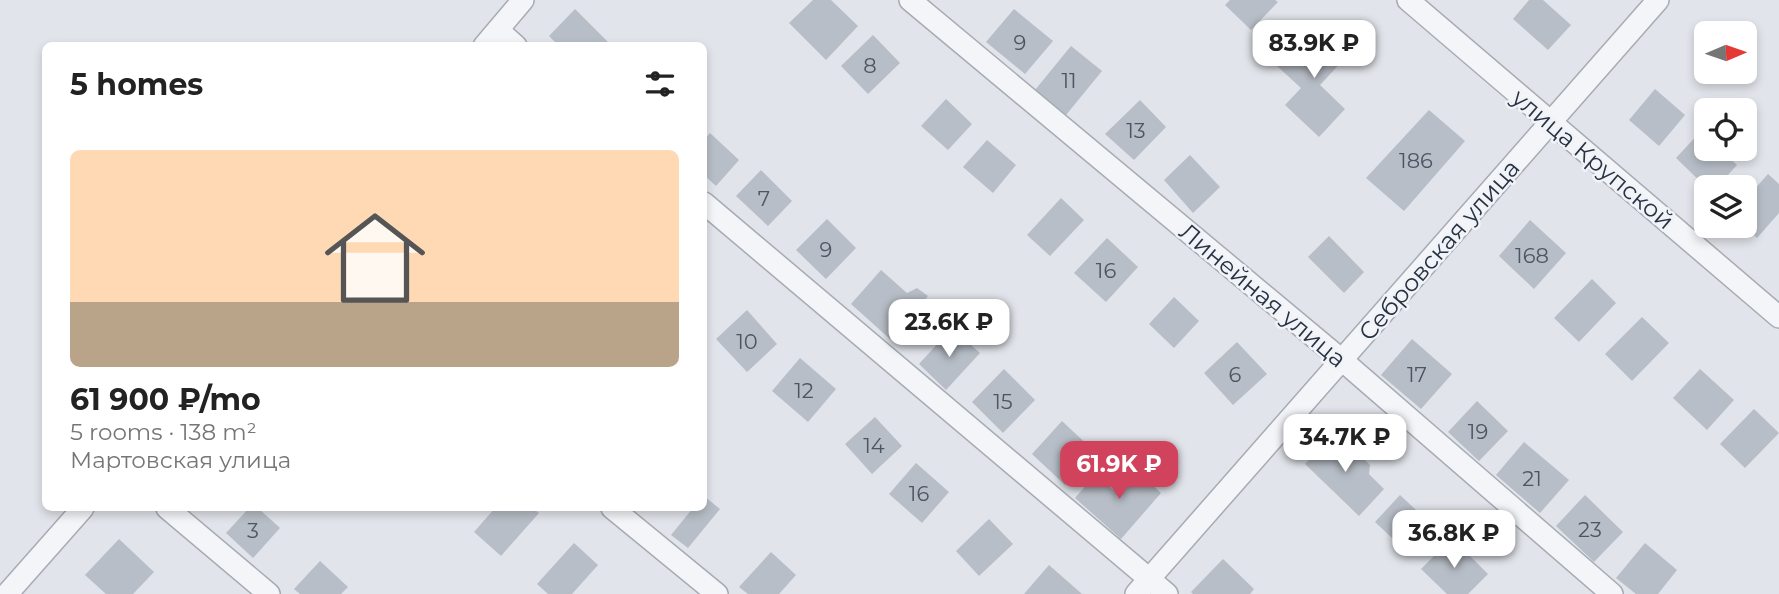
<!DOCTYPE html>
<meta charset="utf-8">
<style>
:root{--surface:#fff;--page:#f6f6f6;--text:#222;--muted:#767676;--accent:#d1435c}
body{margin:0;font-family:Montserrat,sans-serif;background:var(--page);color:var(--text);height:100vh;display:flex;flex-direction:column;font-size:26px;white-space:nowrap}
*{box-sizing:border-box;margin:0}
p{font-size:23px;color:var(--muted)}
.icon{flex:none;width:38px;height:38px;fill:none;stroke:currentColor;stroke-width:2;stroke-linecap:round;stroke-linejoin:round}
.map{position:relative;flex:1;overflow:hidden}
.sheet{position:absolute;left:42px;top:42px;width:665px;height:469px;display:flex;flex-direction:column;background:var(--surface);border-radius:10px;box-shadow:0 4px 10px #0003}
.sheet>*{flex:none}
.needle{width:46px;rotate:88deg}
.controls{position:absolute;left:1694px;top:21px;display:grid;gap:14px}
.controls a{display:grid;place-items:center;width:63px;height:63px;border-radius:10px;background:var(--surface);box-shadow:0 4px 10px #0003;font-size:35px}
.price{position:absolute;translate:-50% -60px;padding:0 16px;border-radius:14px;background:#fff;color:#222;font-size:23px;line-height:46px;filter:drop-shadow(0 2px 4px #0008)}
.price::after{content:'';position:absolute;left:50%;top:42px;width:21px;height:16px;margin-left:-10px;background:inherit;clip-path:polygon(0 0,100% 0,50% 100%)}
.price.active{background:var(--accent);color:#fff}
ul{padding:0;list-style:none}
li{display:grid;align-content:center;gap:14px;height:371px;padding:0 28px}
li span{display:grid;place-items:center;height:217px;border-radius:10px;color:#555}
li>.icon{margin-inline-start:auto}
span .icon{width:126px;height:126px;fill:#fffc;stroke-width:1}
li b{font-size:30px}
h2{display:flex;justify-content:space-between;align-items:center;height:84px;padding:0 28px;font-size:30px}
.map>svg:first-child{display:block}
</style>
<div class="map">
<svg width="1779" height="594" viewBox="0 0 1779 594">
<rect width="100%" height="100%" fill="#e1e4ea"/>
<g fill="#b8bec7">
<path d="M 813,0 L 831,0 L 858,26 L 826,60 L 789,23 Z"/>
<path d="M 1230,0 L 1275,0 L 1278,2 L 1251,30 L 1225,5 Z"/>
<path d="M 1529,0 L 1543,0 L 1571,25 L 1548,50 L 1513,19 Z"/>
<path d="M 575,9 L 612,46 L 559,46 L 549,36 Z"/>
<path d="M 1014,9 L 1053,41 L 1025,74 L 986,42 Z"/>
<path d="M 1315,26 L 1347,56 L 1320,85 L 1345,109 L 1319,137 L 1285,105 L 1301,88 L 1277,66 Z"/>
<path d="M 873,35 L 900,63 L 868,94 L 841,66 Z"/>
<path d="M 1071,46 L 1102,71 L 1066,115 L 1035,90 Z"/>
<path d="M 1655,89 L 1685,115 L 1659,146 L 1629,120 Z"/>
<path d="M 946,99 L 972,124 L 948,150 L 921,126 Z"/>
<path d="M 1140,100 L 1166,127 L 1134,160 L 1105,134 Z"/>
<path d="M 1429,110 L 1465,141 L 1404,211 L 1366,178 Z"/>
<path d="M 1701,131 L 1706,135 L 1706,149 L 1720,149 L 1737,165 L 1717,187 L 1706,187 L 1676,158 Z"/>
<path d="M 710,133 L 739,160 L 716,186 L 704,175 L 704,140 Z"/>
<path d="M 987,140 L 1016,165 L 993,193 L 963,167 Z"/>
<path d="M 1190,155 L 1220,187 L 1193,213 L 1164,180 Z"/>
<path d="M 761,170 L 792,201 L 768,226 L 736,196 Z"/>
<path d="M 1768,174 L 1779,184 L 1779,213 L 1757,238 L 1745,226 L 1745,200 Z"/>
<path d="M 1061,198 L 1084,220 L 1050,256 L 1027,235 Z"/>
<path d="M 827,219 L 856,248 L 826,279 L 796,250 Z"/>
<path d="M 1530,220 L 1566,253 L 1534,289 L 1499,256 Z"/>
<path d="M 1329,236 L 1364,272 L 1344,293 L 1308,257 Z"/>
<path d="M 1107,238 L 1138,267 L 1106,302 L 1074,273 Z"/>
<path d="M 881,270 L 907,293 L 917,288 L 928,296 L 890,339 L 851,304 Z"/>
<path d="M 1592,279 L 1616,303 L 1579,342 L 1554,318 Z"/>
<path d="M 1174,297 L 1199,321 L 1174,348 L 1149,324 Z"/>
<path d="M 747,310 L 777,344 L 747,372 L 716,339 Z"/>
<path d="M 1642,317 L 1669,343 L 1632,381 L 1605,354 Z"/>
<path d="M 952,328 L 980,353 L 946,390 L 919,364 Z"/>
<path d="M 1412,339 L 1452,374 L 1421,409 L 1381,375 Z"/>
<path d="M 1237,342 L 1267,374 L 1233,405 L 1204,373 Z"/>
<path d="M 800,358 L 836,389 L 808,422 L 772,391 Z"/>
<path d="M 1004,369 L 1035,400 L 1003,433 L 972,402 Z"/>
<path d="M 1700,369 L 1734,400 L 1707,430 L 1673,398 Z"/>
<path d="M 1477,401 L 1508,431 L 1479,461 L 1448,432 Z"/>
<path d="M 1754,409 L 1779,433 L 1745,468 L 1720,444 Z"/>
<path d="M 875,417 L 902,446 L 872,474 L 845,444 Z"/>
<path d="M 1062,421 L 1095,452 L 1065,485 L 1032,454 Z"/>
<path d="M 1336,432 L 1370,465 L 1369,474 L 1384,489 L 1359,516 L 1305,464 Z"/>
<path d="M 1524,442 L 1569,480 L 1540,513 L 1496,475 Z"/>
<path d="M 916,463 L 949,492 L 922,523 L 889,494 Z"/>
<path d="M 1134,467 L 1161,493 L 1121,539 L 1075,498 L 1096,474 L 1113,490 Z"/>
<path d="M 1400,495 L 1431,524 L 1406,551 L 1375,522 Z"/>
<path d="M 1585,495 L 1623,532 L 1594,562 L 1556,526 Z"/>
<path d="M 704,496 L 720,509 L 688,548 L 671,535 L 693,508 L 704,508 Z"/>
<path d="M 249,508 L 258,508 L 280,528 L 253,558 L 226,533 Z"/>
<path d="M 495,508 L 532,508 L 539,513 L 501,556 L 474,532 Z"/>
<path d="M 989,519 L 1013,544 L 979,576 L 956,551 Z"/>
<path d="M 1452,538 L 1488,574 L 1468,594 L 1447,594 L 1421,569 Z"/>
<path d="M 119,539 L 154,572 L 133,594 L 106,594 L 85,575 Z"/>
<path d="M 574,543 L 598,565 L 572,594 L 548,594 L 537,584 Z"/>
<path d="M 1645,543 L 1677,570 L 1658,594 L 1636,594 L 1616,578 Z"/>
<path d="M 771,552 L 796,575 L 779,594 L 748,594 L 739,587 Z"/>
<path d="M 1223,559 L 1254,589 L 1250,594 L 1193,594 L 1191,592 Z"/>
<path d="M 320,561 L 348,587 L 341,594 L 300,594 L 294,589 Z"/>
<path d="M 1049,565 L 1082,594 L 1024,594 Z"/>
</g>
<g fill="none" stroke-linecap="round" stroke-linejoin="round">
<defs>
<g id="minor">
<path d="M 910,0 L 1343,361 L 1612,594"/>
<path d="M 1408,0 L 1779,317"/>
<path d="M 498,30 L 516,46"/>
<path d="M 484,46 L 523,0"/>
<path d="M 704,203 L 1167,594"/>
<path d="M 167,508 L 269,594"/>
<path d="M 612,508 L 717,594"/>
<path d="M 7,594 L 83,508"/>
<path d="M 1136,594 L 1658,0"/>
</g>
</defs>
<use href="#minor" stroke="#a6abb4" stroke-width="24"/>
<use href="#minor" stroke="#f3f5f8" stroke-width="21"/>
</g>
<g text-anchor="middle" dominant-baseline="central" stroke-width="5" stroke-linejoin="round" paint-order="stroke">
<g font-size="21" fill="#4d5563">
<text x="1020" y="42">9</text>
<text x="870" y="65">8</text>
<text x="1069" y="80">11</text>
<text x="1136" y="130">13</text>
<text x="1416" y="160">186</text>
<text x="764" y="198">7</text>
<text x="826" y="249">9</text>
<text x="1532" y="255">168</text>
<text x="1106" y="270">16</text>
<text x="747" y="341">10</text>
<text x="1235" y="374">6</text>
<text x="1417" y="374">17</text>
<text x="804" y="390">12</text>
<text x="1003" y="401">15</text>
<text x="1478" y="431">19</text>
<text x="874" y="445">14</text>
<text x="1532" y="478">21</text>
<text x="919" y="493">16</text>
<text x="1590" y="529">23</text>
<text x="253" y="530">3</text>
</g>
<g font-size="24" fill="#293242" stroke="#f0f3f7">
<text transform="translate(1593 159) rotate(40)">улица Крупской</text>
<text transform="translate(1439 250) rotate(-49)">Себровская улица</text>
<text transform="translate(1263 295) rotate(40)">Линейная улица</text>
</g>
</g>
</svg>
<div class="controls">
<a><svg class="needle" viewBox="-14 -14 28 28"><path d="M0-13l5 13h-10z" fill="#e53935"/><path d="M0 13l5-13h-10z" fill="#767676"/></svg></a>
<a><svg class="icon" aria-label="locate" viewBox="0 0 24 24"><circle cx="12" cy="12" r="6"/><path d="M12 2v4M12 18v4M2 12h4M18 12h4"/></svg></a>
<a><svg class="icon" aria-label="layers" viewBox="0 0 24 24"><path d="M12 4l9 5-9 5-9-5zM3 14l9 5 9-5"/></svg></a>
</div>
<b class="price" style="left:1314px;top:80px">83.9K ₽</b>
<b class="price" style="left:949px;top:359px">23.6K ₽</b>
<b class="price" style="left:1345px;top:474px">34.7K ₽</b>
<b class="price active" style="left:1119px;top:501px">61.9K ₽</b>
<b class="price" style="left:1454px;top:570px">36.8K ₽</b>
<section class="sheet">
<h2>5 homes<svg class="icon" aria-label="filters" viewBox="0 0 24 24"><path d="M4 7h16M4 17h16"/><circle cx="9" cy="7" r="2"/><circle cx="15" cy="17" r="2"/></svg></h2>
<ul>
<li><span style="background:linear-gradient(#ffd9b3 70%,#b9a48a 0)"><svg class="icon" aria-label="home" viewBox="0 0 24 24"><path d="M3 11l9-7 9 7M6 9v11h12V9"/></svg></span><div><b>61 900 ₽/mo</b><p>5 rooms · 138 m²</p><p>Мартовская улица</p></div></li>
</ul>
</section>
</div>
